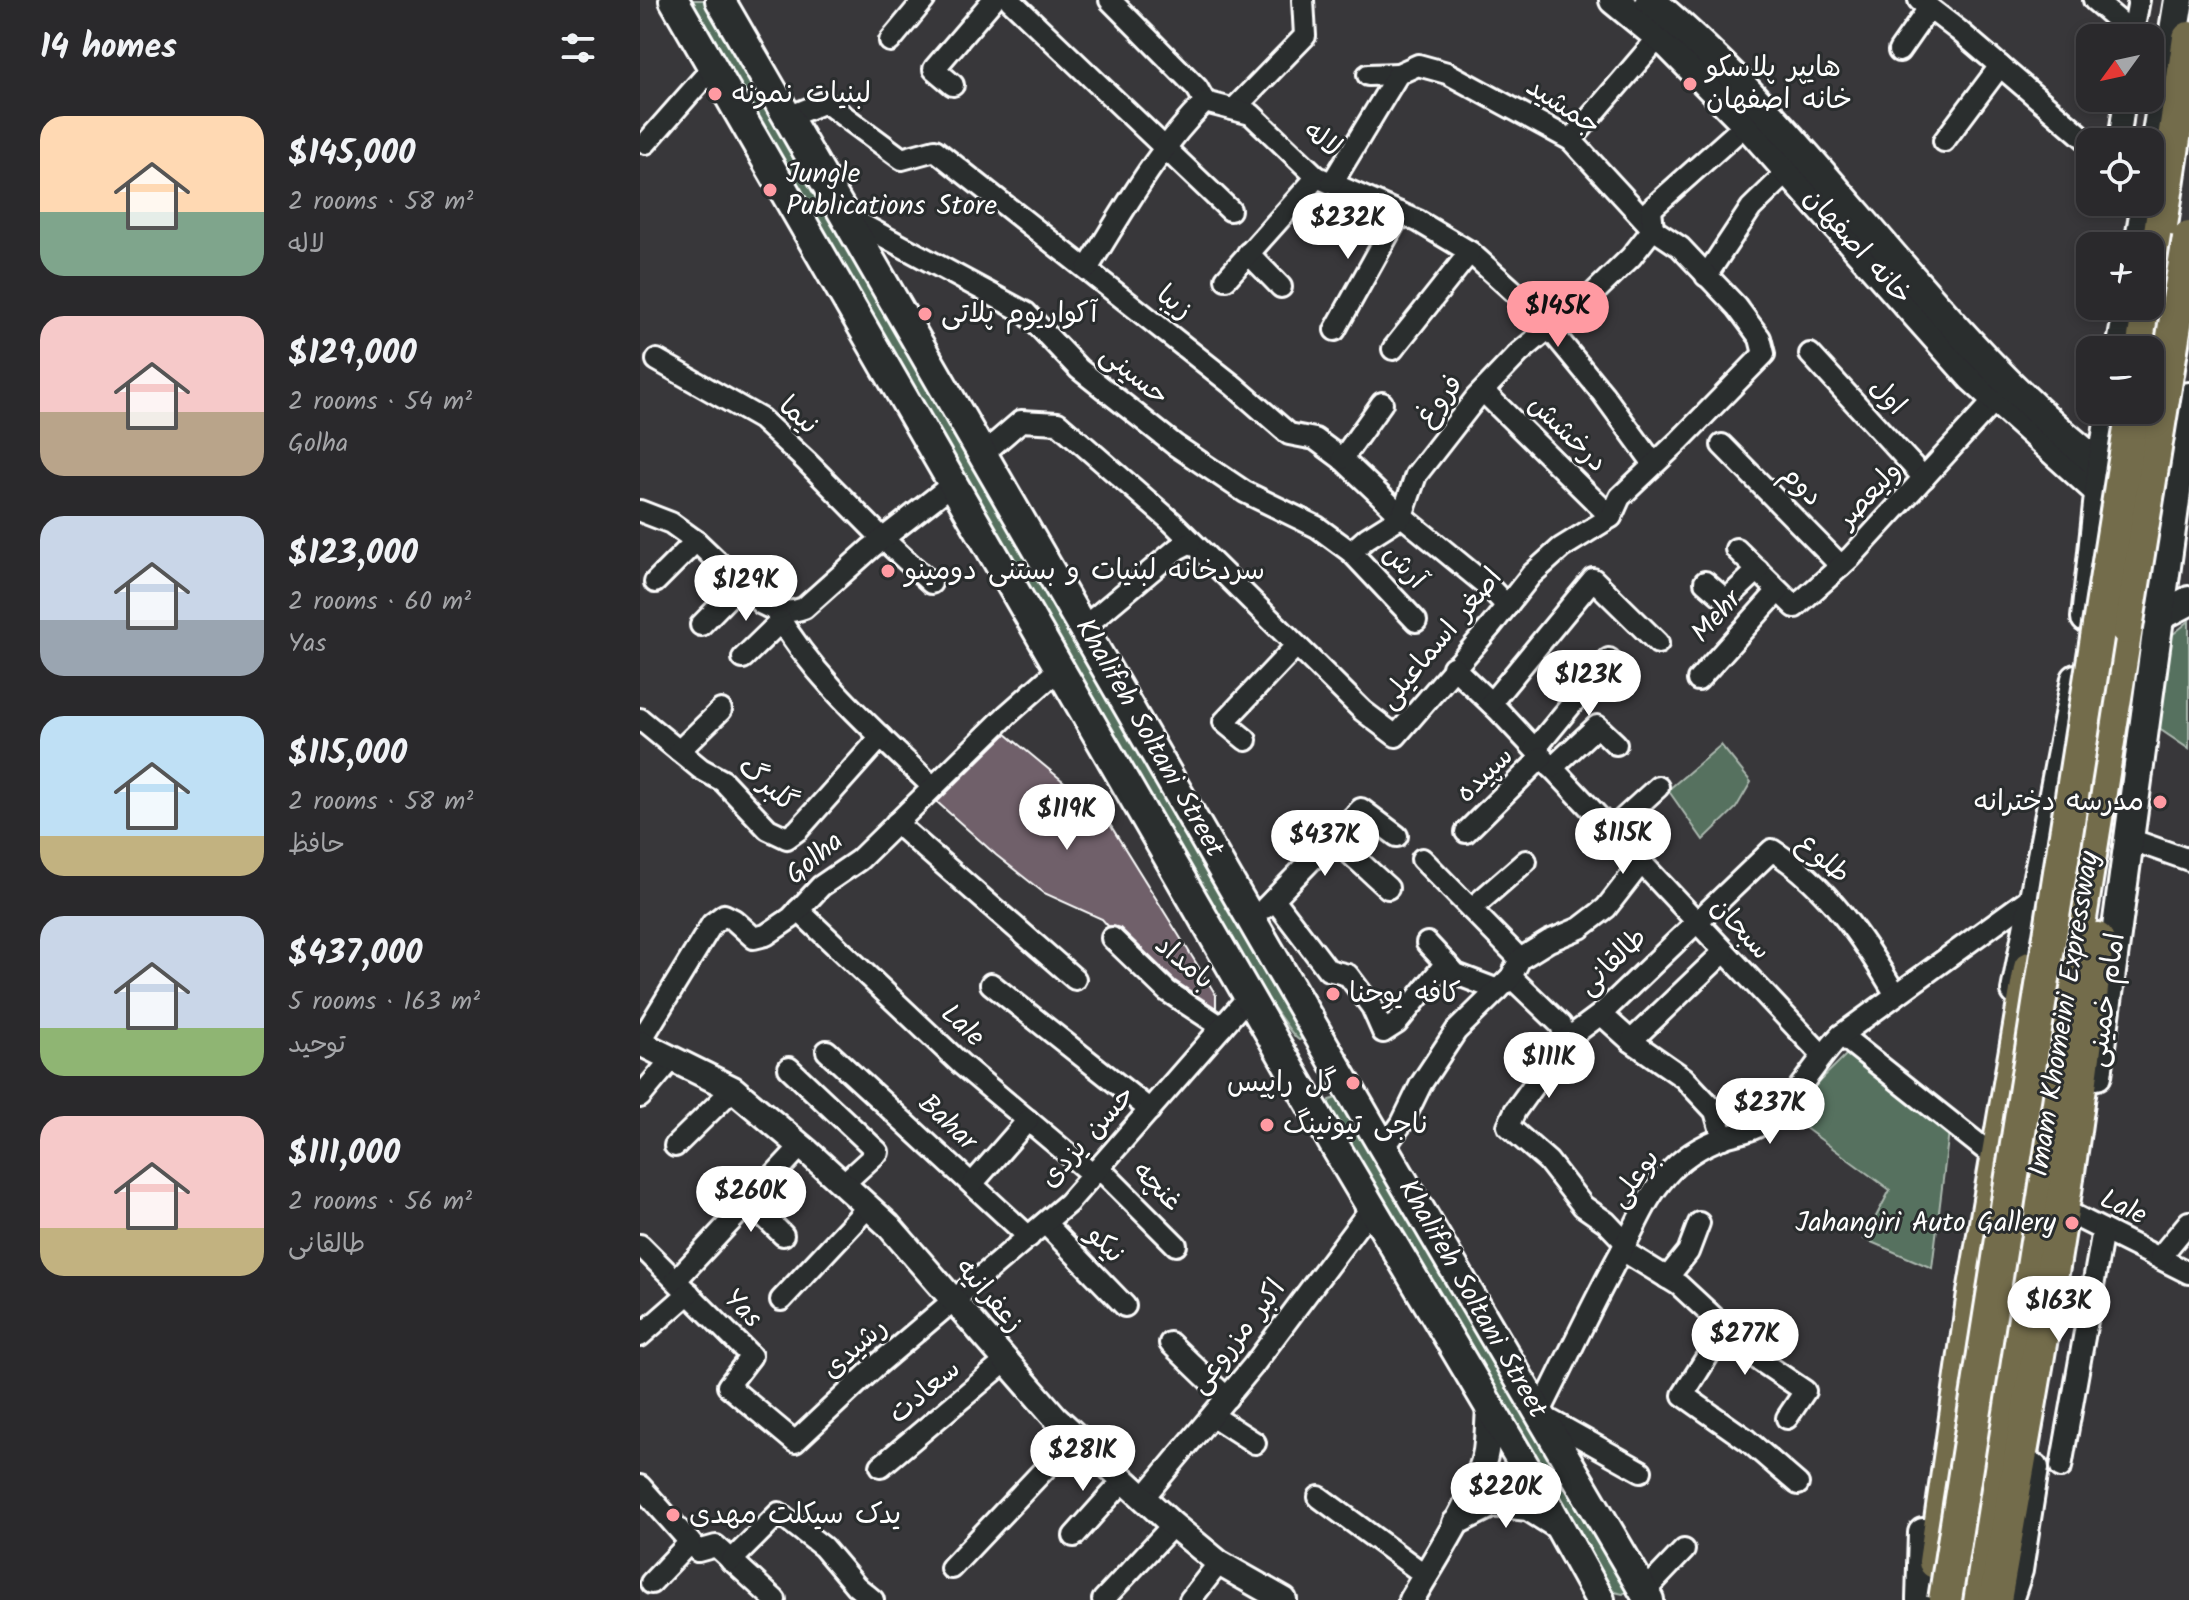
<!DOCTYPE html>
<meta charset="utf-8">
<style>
:root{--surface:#2a292c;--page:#363538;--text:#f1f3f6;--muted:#a5a6a9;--line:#464548;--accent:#ff9aa2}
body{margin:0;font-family:Kalam,"Playpen Sans Arabic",sans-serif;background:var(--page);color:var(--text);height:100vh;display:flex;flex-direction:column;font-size:30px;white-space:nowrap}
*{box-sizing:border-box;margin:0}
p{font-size:26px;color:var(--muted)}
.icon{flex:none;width:44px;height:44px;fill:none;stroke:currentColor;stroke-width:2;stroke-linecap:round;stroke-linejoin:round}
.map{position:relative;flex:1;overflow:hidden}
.panel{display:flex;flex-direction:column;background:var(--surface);width:640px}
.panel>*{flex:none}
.needle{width:52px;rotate:237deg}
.controls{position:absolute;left:1436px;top:24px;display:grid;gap:16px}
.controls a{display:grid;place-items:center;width:88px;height:88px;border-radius:16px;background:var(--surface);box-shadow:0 4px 12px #0003,0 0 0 2px var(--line);font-size:40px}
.price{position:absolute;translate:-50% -68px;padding:0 18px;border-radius:28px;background:#fff;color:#222;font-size:26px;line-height:52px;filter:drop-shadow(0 2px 4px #0008)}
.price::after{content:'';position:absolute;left:50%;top:48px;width:24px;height:18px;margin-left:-12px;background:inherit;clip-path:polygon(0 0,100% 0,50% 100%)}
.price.active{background:var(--accent);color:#111}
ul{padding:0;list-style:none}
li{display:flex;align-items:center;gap:24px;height:200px;padding:0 40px}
li span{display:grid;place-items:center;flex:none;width:224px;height:160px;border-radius:24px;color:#555}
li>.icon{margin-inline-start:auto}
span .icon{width:96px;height:96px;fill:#fffc;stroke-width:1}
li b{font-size:34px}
h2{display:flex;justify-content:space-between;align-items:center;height:96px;padding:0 40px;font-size:34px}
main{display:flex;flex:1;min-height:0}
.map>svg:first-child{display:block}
</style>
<main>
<section class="panel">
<h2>14 homes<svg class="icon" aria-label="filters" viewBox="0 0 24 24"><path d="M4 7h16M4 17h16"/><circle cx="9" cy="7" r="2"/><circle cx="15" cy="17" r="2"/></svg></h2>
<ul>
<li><span style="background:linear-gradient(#ffd9b3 60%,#7fa58c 0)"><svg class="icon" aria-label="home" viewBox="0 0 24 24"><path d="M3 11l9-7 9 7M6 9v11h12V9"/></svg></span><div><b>$145,000</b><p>2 rooms · 58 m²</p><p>لاله</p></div></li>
<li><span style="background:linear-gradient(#f6c9c9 60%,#b9a48a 0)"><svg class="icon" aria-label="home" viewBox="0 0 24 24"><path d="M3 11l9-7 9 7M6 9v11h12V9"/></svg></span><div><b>$129,000</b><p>2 rooms · 54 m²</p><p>Golha</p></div></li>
<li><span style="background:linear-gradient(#c9d6e8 65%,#9aa5b1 0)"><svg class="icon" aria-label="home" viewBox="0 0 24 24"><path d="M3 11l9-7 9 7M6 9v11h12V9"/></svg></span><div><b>$123,000</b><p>2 rooms · 60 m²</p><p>Yas</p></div></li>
<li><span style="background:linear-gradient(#bfe0f5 75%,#c2b280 0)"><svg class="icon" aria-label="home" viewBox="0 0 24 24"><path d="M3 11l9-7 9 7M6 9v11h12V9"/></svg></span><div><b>$115,000</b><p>2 rooms · 58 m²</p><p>حافظ</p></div></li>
<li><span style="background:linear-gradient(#c9d6e8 70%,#8fb573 0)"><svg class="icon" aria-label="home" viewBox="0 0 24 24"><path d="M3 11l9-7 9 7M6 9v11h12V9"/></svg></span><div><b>$437,000</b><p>5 rooms · 163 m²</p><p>توحید</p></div></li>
<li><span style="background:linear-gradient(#f6c9c9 70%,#c2b280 0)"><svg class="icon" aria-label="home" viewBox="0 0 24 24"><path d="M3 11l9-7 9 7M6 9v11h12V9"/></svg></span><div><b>$111,000</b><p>2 rooms · 56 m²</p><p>طالقانی</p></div></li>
</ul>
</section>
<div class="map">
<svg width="1549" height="1600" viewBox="0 0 1549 1600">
<rect width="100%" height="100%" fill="#38373a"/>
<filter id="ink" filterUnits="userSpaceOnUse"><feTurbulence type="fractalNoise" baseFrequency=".0125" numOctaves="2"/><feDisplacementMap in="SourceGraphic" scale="16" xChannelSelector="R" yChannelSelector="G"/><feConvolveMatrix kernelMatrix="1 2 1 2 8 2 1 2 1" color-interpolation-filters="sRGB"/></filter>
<g filter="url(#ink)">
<g fill="#57715f" stroke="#abb8af" stroke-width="2">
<path d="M 43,0 L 65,0 L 666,1037 L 659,1040 C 646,1031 614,975 602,957 Z"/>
<path d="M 1549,621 L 1549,749 L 1512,724 L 1526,640 Z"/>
<path d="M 1081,745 L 1111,782 L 1096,808 L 1063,840 L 1028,790 Z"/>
<path d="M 1209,1052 L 1309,1131 L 1292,1268 L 1224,1239 L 1250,1190 L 1146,1114 Z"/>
<path d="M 700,1097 L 991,1587 L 983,1594 L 974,1592 L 941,1536 L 925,1517 L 686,1111 L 690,1100 Z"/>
</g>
<path fill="#70606a" stroke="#fff" stroke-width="2" d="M 366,734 L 464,815 L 576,995 L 576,1008 L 535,981 L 480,928 L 468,926 L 462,919 L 404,893 L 356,855 L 297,802 Z"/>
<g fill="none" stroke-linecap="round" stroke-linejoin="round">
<defs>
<g id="minor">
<path d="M 370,0 L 590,210"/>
<path d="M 470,0 L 557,88 L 565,102"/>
<path d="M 1279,0 L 1318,30 L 1450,143"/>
<path d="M 1454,0 L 1493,33"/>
<path d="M 1492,38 L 1499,0"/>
<path d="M 250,41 L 284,0"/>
<path d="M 1259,51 L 1289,8"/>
<path d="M 728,75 L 758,74"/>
<path d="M 313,85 L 294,69 L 353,0"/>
<path d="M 595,108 L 665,36 L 663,0"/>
<path d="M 148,117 L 185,102 L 262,159 L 295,150 L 594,386 L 649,434 L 675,439 L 702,459 L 762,516 L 851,589 L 867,606"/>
<path d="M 931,140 L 1019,37"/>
<path d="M 1304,141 L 1360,66"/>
<path d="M 1479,142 L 1485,98"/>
<path d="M 6,143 L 73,67"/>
<path d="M 206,216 L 386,313 L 439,369 L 535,445 L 605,492 L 677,527 L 711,552 L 776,621"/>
<path d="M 608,253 L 641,287"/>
<path d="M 447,269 C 483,212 517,149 565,102 L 611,114 L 677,177 L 778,221 L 830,252 L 881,298 L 909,328 L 963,394 L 1014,464"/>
<path d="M 1066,276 L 1111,208 L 1149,171"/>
<path d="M 586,279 L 677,177"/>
<path d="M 695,330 L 760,213"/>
<path d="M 753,349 L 830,252"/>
<path d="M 1170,354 L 1284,478"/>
<path d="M 17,360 L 121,419 L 166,461 L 243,539 L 291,583"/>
<path d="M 843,391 L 971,517"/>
<path d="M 1082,445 L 1201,566"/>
<path d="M 344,453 L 381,421 L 418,423 L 532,522 L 723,711 L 756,736 L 851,626 L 891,575 L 921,548 L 971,517 L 980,497 L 1039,441 L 1124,354 L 1120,338 L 1097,307 L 1040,247 L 1013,229 L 931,140 L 807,73 L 778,65 L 758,74 L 692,183"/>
<path d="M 702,459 L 742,403"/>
<path d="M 0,511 L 31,523 L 56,541 L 122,604 C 137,612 148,614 164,608 L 231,548 L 314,483"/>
<path d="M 1096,549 L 1155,607 L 1211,557 L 1356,399"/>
<path d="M 711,552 L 727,538 L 762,516 L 776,475 L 836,398 L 879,353 L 909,328 L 935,311 L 991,257 L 1013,229 L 1011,209 L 1115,116"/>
<path d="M 15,582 L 56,541"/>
<path d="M 1065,582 L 1086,600 L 1118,570"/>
<path d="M 135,611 C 175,680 235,731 293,787"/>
<path d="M 61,625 L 101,584"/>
<path d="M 444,627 L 537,549 L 551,542"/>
<path d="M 103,658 L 141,621"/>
<path d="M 813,667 L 858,710 L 1182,1055"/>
<path d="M 1058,680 L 1138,591"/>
<path d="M 851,703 L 953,579 L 1018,643"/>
<path d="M 0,719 L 61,769 L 83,781 L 128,829 L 147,838 L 158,830 L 241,737"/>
<path d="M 606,740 L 584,722 L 656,646"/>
<path d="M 895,749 L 969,659"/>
<path d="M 39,751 L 81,710"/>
<path d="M 912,768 L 957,726 L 976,744"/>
<path d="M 256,823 L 435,979"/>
<path d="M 971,830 L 1018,787"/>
<path d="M 826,832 L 902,757"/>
<path d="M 693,838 L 748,888"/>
<path d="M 1489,839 L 1549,860"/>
<path d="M 782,859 L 880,959"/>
<path d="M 634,899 L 688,970 L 708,975 L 732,1007 L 743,1032 L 757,1023 L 806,963"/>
<path d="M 625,908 L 721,809 L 757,836"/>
<path d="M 831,909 L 886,861"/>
<path d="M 158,910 L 321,1064 L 453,1175"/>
<path d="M 472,938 L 527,991 L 582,1027"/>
<path d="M 787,943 L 816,974 L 858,990"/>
<path d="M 871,977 L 921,1025 L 926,1040 L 875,1111 L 868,1126 L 908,1161 L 943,1206 L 966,1222 L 986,1243"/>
<path d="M 351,984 L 510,1110"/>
<path d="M 961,1014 L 991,1041 L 1044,1078 L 1075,1111 L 1083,1138"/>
<path d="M 1201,1035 L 1347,1151"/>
<path d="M 926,1040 L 961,1014 L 1132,850 C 1187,885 1224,940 1256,995"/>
<path d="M 991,1041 L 1084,952"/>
<path d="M 0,1042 L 72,924 L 84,915 L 94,920 L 114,938 L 126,935 L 151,918 L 181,886 L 219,860 L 367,715 L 420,668"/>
<path d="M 187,1051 L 389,1237"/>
<path d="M 149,1068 L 238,1152 L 203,1184"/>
<path d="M 0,1097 L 32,1059"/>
<path d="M 35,1146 L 93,1089"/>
<path d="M 744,1148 L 762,1123 L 781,1084 L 816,1031 L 871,977 L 880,959 L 909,941 L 940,928 L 966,908 L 1001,863"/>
<path d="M 459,1168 L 536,1245"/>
<path d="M 332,1184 L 388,1120"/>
<path d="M 109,1201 L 143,1235"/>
<path d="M 1435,1216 L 1549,1273"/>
<path d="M 405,1223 L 485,1306"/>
<path d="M 0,1245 L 111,1356 L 88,1386 L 155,1442 L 236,1366 L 428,1203 L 609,996"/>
<path d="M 982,1250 L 1039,1285 L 1081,1324 L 1077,1341 L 1043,1395 L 1107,1440 L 1158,1484"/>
<path d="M 1520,1257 L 1549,1222"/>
<path d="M 1027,1278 L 1048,1252 L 1059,1223"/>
<path d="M 36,1280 L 161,1146"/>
<path d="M 141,1300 L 228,1207"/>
<path d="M 1079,1333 L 1165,1391 L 1147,1418"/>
<path d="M 0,1336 L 49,1293"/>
<path d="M 530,1343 L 587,1398"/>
<path d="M 573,1416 L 615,1443"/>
<path d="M 241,1466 L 366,1361"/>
<path d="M 1421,1467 L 1463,1230"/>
<path d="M 1001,1471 L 899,1414 C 927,1359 952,1304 982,1250 C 996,1226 1006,1198 1025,1177 C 1041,1158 1062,1145 1085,1137 C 1096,1133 1110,1132 1120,1125 C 1155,1104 1173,1063 1201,1035 L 1394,895"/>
<path d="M 0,1486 L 58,1551 L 76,1546 L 135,1600"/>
<path d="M 504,1497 L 613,1366 L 731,1208"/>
<path d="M 679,1497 L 785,1575"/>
<path d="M 434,1536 L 485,1479"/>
<path d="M 91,1561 L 139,1513 L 183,1547 L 216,1586 L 233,1600"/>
<path d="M 311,1568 L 436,1436"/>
<path d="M 11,1583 L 50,1542"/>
<path d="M 1004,1592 L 1044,1550"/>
<path d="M 463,1600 L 533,1525"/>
<path d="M 550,1600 L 579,1563"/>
</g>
<g id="tertiary">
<path d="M 0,1043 L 93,1089 L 168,1152 L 248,1225 L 415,1417 L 533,1525 L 579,1563 L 644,1600"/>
<path d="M 815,1523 L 853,1504 L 888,1508 L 920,1528"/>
<path d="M 771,1600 C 794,1560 838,1495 846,1451 C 848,1436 848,1422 849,1407"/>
</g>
<g id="secondary">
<path d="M 34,0 L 696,1148 L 903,1497 L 960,1600"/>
<path d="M 80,0 L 729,1123 L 1009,1600"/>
<path d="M 974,0 L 1029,45 L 1102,119 L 1332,377 L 1471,502"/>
<path d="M 1010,0 C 1181,141 1295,340 1472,474"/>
<path d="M 1510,175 L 1539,0"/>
<path d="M 1499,246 L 1506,202"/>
<path d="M 1481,350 L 1489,306"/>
<path d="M 1520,616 L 1549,601"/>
<path d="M 1446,618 L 1462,467 L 1471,410"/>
<path d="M 1376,991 L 1436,679"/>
<path d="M 1457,1075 L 1549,397"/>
<path d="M 1281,1600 L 1283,1533"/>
<path d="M 1368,1600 L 1378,1570 L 1394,1468"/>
</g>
<g id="trunk">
<path d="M 1510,299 L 1549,38"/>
<path d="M 1502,350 L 1509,306"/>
<path d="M 1295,1562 L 1334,1293 L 1390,968"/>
<path d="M 1332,1600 L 1486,628"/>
<path d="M 1355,1600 C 1393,1381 1436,1161 1457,939"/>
</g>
</defs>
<use href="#minor" stroke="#fff" stroke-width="26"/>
<use href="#tertiary" stroke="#fff" stroke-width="30"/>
<use href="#secondary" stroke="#fff" stroke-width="34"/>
<use href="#trunk" stroke="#fff" stroke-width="38"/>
<use href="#minor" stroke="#2a2d2e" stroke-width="20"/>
<use href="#tertiary" stroke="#2a2d2e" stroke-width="24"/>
<use href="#secondary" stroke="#2a2d2e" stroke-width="28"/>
<use href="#trunk" stroke="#736c4b" stroke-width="32"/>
<defs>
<g id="trunk-bridge">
<path d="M 1486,628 L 1549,238"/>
<path d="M 1305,1600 L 1493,410"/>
</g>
</defs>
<use href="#trunk-bridge" stroke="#fff" stroke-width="38" stroke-linecap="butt"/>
<use href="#trunk-bridge" stroke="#736c4b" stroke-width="32"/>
</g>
</g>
<g fill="#ff9aa2" stroke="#2a2d2e" stroke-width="3">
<circle cx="1050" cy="84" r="8"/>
<circle cx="75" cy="94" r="8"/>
<circle cx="130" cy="190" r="8"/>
<circle cx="285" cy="314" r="8"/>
<circle cx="248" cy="571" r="8"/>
<circle cx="1520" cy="802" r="8"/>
<circle cx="693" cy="994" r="8"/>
<circle cx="713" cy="1083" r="8"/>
<circle cx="627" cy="1125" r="8"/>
<circle cx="1432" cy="1223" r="8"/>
<circle cx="33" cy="1515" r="8"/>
</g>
<g text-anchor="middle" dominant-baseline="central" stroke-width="6" stroke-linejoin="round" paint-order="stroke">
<g font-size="28" fill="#fff" stroke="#2a2d2e" text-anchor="start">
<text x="1066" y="68">هایپر پلاسکو<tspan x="1066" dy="32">خانه اصفهان</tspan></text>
<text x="91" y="94">لبنیات نمونه</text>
<text x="146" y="174">Jungle<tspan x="146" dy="32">Publications Store</tspan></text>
<text x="301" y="314">آکواریوم پلاتی</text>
<text x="264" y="571">سردخانه لبنیات و بستنی دومینو</text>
<text x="1504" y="802" text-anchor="end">مدرسه دخترانه</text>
<text x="709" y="994">کافه یوحنا</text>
<text x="697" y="1083" text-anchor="end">گل راپیس</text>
<text x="643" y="1125">ناجی‌ تیونینگ</text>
<text x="1416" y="1223" text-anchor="end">Jahangiri Auto Gallery</text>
<text x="49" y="1515">یدک سیکلت مهدی</text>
</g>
<g font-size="28" fill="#fff" stroke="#2a2d2e">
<text transform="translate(923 107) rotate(33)">جمشید</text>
<text transform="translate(682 140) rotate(38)">لاله</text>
<text transform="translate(1217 247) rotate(48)">خانه اصفهان</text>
<text transform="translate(534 303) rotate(38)">زیبا</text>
<text transform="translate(494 376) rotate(39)">حسینی</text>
<text transform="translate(1247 397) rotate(47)">اول</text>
<text transform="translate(800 401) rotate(-51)">فروغ</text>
<text transform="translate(158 416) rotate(41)">نیما</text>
<text transform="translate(927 434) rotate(44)">درخشش</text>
<text transform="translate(1161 486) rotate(45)">دوم</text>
<text transform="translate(1230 495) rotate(-47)">ولیعصر</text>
<text transform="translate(764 567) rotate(47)">آرش</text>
<text transform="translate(1077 617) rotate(-48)">Mehr</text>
<text transform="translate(801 639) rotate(-50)">اصغر اسماعیلی</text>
<text transform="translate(509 738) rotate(60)">Khalifeh Soltani Street</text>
<text transform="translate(845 775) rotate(-44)">سپیده</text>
<text transform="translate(127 785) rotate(41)">گلبرگ</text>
<text transform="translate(175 859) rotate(-40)">Golha</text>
<text transform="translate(1183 859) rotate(42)">طلوع</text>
<text transform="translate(1100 929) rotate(47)">سبحان</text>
<text transform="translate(973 962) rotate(-44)">طالقانی</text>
<text transform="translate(544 963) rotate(40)">بامداد</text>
<text transform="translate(1467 1000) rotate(-82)">امام خمینی</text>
<text transform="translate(1425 1014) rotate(-81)">Imam Khomeini Expressway</text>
<text transform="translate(322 1026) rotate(43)">Lale</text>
<text transform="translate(307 1123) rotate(43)">Bahar</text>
<text transform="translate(448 1137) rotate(-48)">حسن یزدی</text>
<text transform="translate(995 1179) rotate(-54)">بوعلی</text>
<text transform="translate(517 1187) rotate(45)">غنچه</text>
<text transform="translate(1483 1208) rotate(25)">Lale</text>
<text transform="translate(465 1245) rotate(46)">نیکو</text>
<text transform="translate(349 1296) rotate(49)">زعفرانیه</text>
<text transform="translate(832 1299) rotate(60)">Khalifeh Soltani Street</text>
<text transform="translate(102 1309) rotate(45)">Yas</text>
<text transform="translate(598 1337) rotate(-52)">اکبر مزروعی</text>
<text transform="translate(215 1349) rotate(-42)">رشیدی</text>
<text transform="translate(285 1392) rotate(-40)">سعادت</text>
</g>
</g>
</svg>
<div class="controls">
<a><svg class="needle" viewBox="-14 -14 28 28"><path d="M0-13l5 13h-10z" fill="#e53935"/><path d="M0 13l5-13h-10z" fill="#a5a6a9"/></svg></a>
<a><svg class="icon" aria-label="locate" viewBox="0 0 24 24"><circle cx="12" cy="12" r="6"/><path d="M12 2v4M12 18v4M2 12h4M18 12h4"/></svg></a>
<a>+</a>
<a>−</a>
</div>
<b class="price" style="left:708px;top:261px">$232K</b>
<b class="price active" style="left:918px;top:349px">$145K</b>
<b class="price" style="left:106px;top:623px">$129K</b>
<b class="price" style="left:949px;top:718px">$123K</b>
<b class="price" style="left:427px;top:852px">$119K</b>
<b class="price" style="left:983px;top:876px">$115K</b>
<b class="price" style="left:685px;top:878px">$437K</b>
<b class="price" style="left:909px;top:1100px">$111K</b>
<b class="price" style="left:1130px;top:1146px">$237K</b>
<b class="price" style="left:111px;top:1234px">$260K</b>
<b class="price" style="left:1419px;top:1344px">$163K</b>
<b class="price" style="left:1105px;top:1377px">$277K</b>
<b class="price" style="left:443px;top:1493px">$281K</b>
<b class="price" style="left:866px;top:1530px">$220K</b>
</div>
</main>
